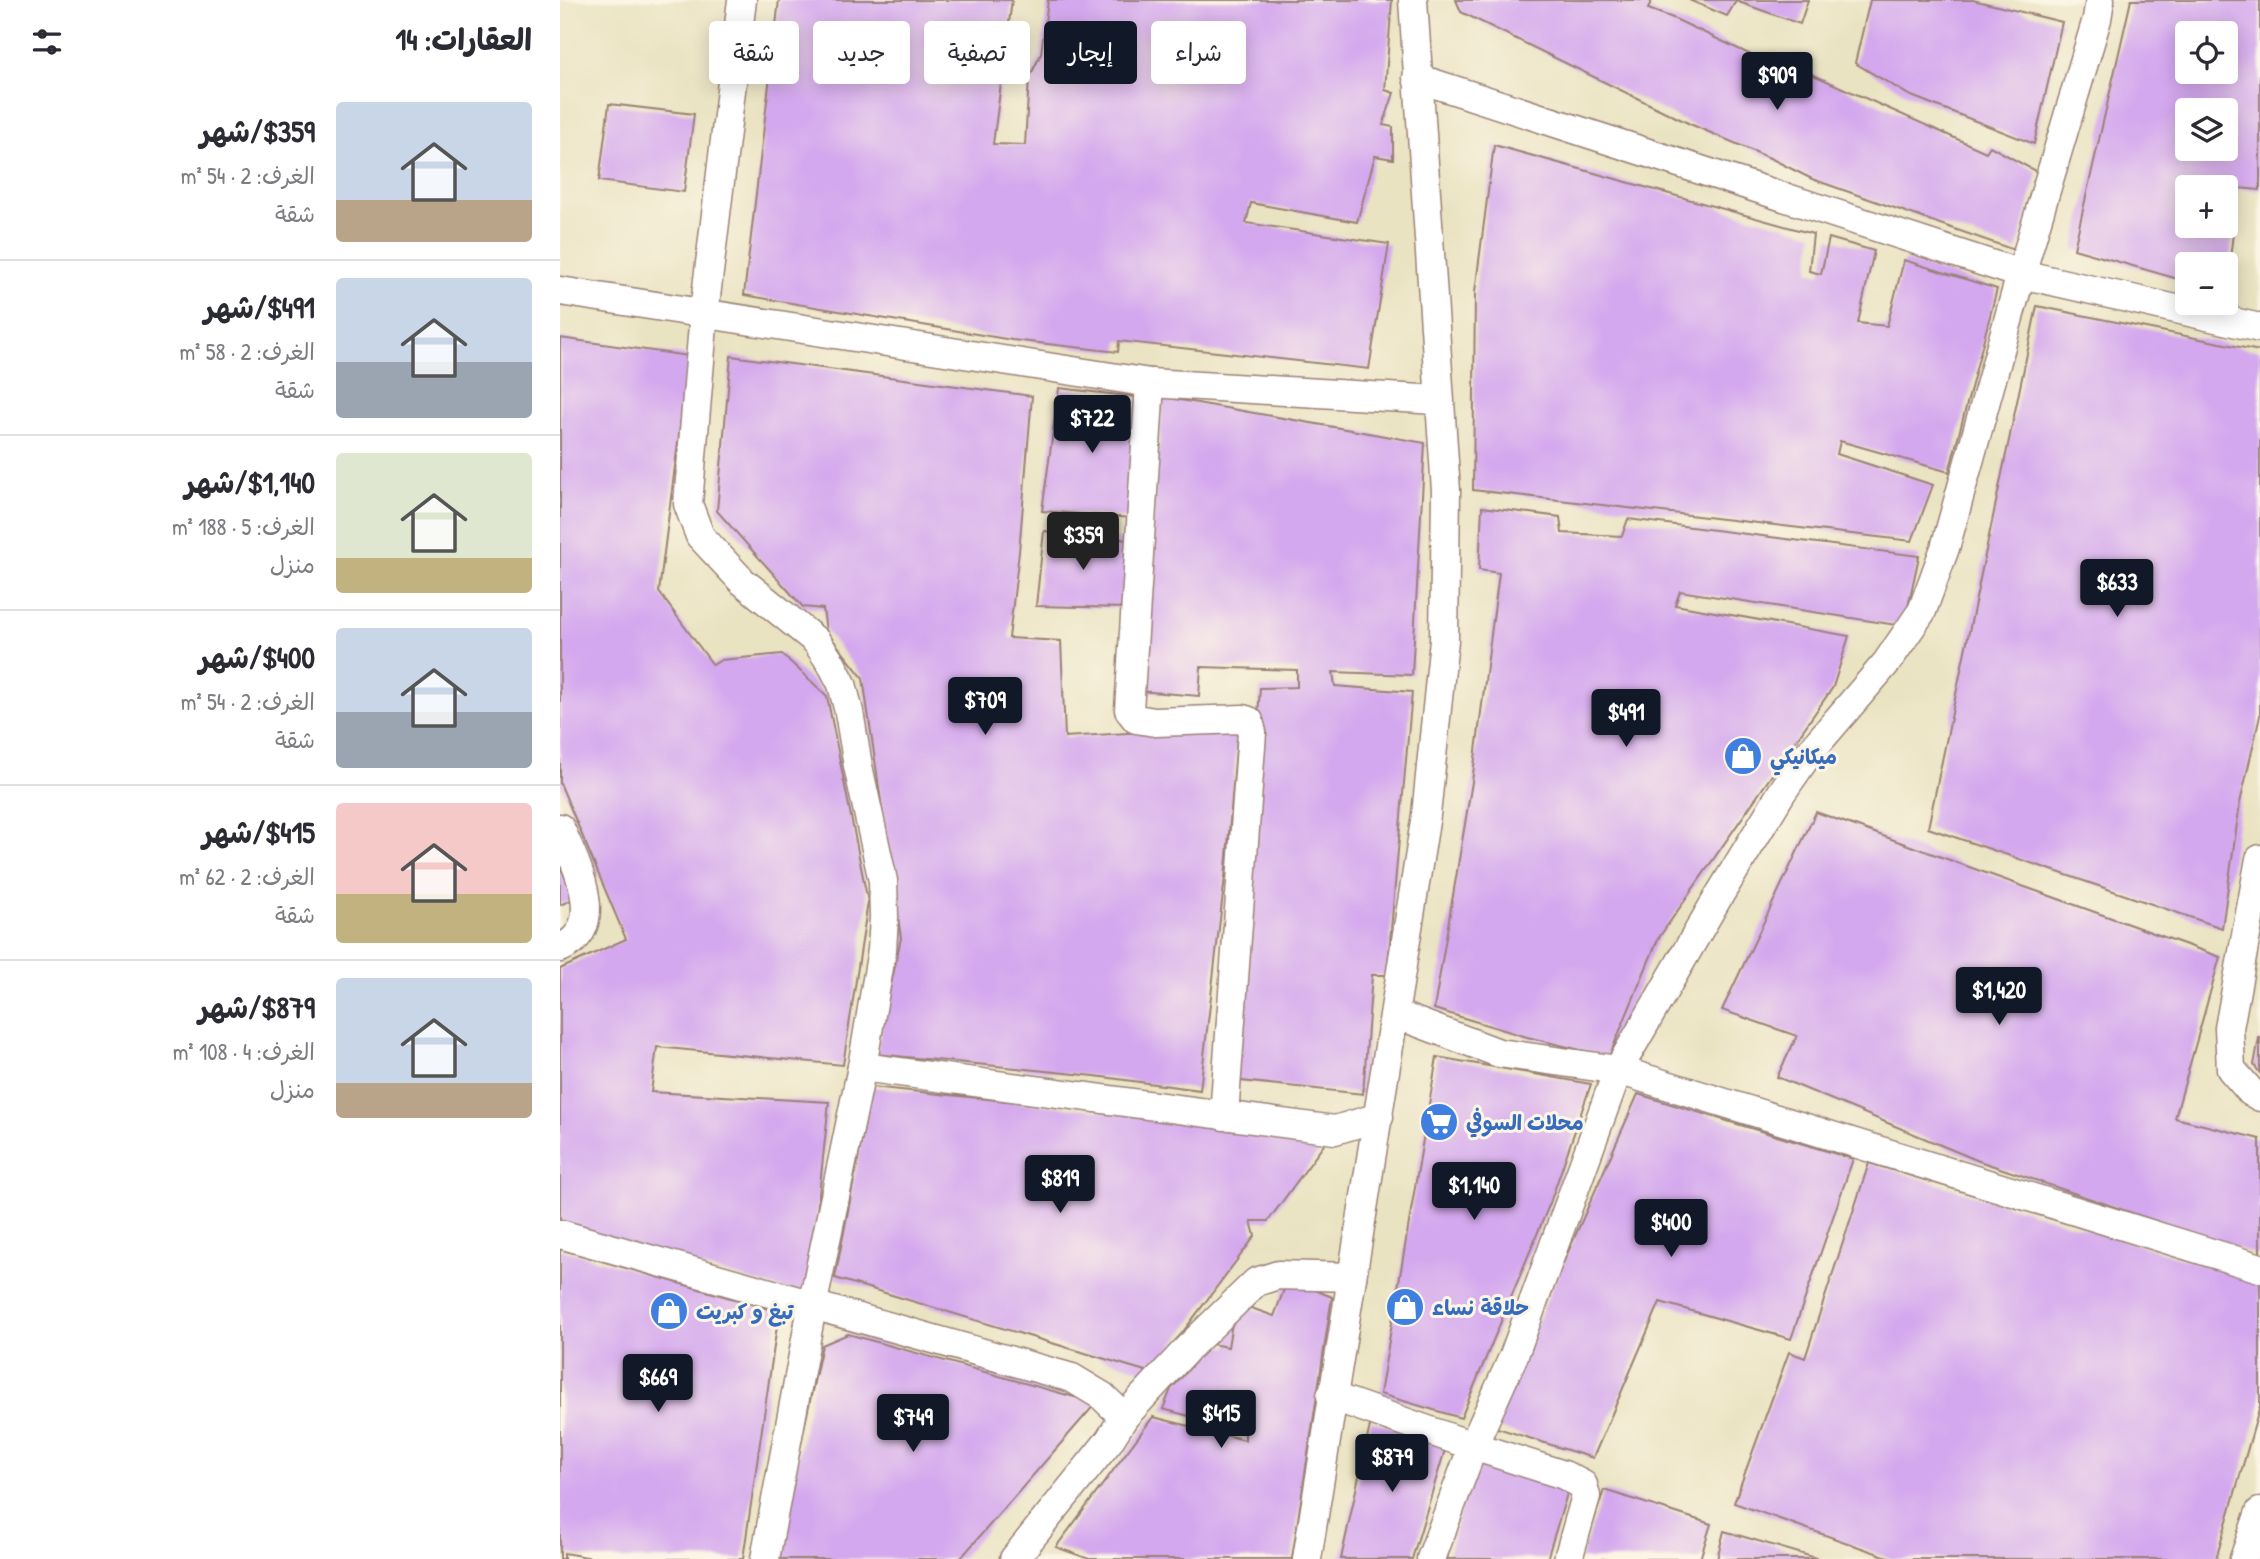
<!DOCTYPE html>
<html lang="ar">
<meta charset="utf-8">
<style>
:root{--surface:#fff;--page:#f2f2f3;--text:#2b2b33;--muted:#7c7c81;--line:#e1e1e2;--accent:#111827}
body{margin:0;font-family:"Patrick Hand","Playpen Sans Arabic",sans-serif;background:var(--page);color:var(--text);direction:rtl;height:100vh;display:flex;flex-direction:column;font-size:26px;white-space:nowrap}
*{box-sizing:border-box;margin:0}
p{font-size:23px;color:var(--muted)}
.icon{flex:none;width:38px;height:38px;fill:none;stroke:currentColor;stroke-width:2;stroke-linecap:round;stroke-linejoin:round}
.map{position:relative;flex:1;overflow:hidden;direction:ltr}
.details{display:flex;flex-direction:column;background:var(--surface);width:560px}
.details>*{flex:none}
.hud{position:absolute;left:21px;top:21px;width:665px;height:63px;direction:rtl;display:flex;gap:14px}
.tools{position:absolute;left:1615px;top:21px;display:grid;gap:14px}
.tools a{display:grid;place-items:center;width:63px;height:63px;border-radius:7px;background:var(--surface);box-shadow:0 4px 18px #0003;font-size:35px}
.price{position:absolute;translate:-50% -60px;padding:0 16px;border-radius:7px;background:var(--accent);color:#fff;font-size:23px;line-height:46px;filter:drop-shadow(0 2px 4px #0008)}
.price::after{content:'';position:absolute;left:50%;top:42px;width:21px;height:16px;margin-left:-10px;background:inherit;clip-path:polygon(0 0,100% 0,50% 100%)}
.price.on{background:#222;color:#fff}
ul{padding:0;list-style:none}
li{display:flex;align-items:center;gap:21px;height:175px;padding:0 28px}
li+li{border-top:2px solid var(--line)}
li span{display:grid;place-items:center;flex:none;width:196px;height:140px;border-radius:7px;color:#555}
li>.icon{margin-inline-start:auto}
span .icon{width:84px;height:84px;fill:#fffc;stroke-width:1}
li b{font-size:30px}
h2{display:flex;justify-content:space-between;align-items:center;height:84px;padding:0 28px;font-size:30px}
.pill{padding:0 24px;border-radius:7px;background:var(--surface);box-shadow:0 4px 18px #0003;font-size:24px;line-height:63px}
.pill.on{background:var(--accent);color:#fff}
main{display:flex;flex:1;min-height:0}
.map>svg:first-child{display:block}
</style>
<main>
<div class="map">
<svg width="1700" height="1559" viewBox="0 0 1700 1559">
<rect width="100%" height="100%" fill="#fcf5e5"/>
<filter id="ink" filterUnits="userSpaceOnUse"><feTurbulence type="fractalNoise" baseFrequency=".0143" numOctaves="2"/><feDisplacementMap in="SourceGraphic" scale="14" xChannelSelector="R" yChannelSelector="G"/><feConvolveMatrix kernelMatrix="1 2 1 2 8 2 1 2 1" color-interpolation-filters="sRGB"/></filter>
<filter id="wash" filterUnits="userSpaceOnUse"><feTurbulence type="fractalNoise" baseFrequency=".00686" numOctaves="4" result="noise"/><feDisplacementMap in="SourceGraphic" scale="28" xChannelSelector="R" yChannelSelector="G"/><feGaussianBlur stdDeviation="1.57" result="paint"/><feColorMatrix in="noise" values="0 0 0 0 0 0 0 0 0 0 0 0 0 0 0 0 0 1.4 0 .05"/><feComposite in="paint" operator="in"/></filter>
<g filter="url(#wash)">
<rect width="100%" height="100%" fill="#eae3c2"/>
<g id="blocks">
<g fill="#d4a8ee" fill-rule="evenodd">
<path d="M 219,0 L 452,0 L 433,144 L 465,145 L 469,78 L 481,54 L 488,0 L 832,0 L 825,90 L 834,93 L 823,125 L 833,127 L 833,159 L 815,156 L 797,222 L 691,203 L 686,223 L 829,244 L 809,369 L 559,341 L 558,352 L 452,340 L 184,295 Z"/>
<path d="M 896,0 L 1092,0 L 1088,9 L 1113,18 L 1244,80 L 1249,73 L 1426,152 L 1430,146 L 1477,172 L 1457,251 L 1252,179 L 1212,159 L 1130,124 L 901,12 Z"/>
<path d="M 1129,0 L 1248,0 L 1240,24 L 1176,1 L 1167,16 Z"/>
<path d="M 1310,0 L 1413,0 L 1502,22 L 1474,144 L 1349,95 L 1295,63 Z"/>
<path d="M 1571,0 L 1700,0 L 1700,190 L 1678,188 L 1668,277 L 1666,264 L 1628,264 L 1628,282 L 1514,249 ZM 1628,33 L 1666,33 L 1666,72 L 1628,72 ZM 1628,110 L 1666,110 L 1666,149 L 1628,149 ZM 1628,187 L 1666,187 L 1666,226 L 1628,226 Z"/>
<path d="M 49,104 L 134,114 L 124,192 L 39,181 Z"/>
<path d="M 934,145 L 1253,234 L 1249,271 L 1261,274 L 1269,238 L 1314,251 L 1298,323 L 1327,326 L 1344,260 L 1437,289 L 1389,472 L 1280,441 L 1277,454 L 1373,485 L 1352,541 L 913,490 L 915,292 Z"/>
<path d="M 1477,306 L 1700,351 L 1700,716 L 1680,803 L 1662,928 L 1368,828 Z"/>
<path d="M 0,338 L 129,356 L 99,592 L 153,665 L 161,660 L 222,654 L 267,696 L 308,902 L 283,1065 L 97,1047 L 91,1092 L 269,1102 L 248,1296 L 0,1228 L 0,969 L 66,939 L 0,783 Z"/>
<path d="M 171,356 L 472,396 L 459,552 L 449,638 L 501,641 L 505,737 L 678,726 L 666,868 L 640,1090 L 535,1076 L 316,1054 L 341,938 L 303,678 L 266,631 L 263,609 L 243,607 L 157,511 Z"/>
<path d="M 499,388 L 575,397 L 572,518 L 482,511 Z"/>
<path d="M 603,397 L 865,443 L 852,675 L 773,672 L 775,686 L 852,692 L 827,975 L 812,975 L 803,1094 L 672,1080 L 700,688 L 737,687 L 737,670 L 641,667 L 639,696 L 579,691 Z"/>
<path d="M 922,507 L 1000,517 L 1002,533 L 1062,536 L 1068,519 L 1359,556 L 1348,607 L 1336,625 L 1120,591 L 1115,605 L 1289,636 L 1273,687 L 1098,939 L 1049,1057 L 967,1037 L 874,1009 L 912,782 L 939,573 L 919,570 Z"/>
<path d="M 484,531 L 568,540 L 567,608 L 476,606 Z"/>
<path d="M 1256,812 L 1660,957 L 1615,1118 L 1700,1139 L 1700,1256 L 1419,1161 L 1217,1077 L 1237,1036 L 1162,1010 Z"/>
<path d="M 0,865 L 14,899 L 0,905 Z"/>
<path d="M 1699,1038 L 1700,1038 L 1700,1073 L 1694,1065 Z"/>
<path d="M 877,1057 L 1031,1084 L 990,1203 L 901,1418 L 820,1394 Z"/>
<path d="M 312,1087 L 771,1135 L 708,1221 L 691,1221 L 695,1236 L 592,1373 L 275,1278 Z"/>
<path d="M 1078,1094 L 1293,1159 L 1231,1339 L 1100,1302 L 1033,1458 L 931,1426 Z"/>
<path d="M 1309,1163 L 1700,1282 L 1700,1406 L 1656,1559 L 1333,1559 L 1174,1503 L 1229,1352 L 1245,1358 Z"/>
<path d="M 0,1249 L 219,1312 L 183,1559 L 38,1559 L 4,1553 L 4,1559 L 0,1559 Z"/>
<path d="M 728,1279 L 772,1297 L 732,1559 L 529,1559 L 496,1547 L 593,1417 L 685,1440 L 685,1431 L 603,1409 L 611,1389 L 651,1344 L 668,1347 L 672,1323 L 688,1307 L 714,1316 Z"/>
<path d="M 288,1334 L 536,1403 L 400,1559 L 216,1559 L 262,1345 Z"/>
<path d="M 811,1421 L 887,1443 L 852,1559 L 781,1559 Z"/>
<path d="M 916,1450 L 1010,1484 L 987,1559 L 887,1559 Z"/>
<path d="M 1044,1490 L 1151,1524 L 1140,1559 L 1021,1559 Z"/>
<path d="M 1164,1531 L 1256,1558 L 1256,1559 L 1157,1559 Z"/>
</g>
</g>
</g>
<g filter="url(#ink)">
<use href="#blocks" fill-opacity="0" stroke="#9a8176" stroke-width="2"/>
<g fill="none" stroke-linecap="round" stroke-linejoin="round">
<defs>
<g id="minor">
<path d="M 182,0 L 144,313 L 128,504 L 140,536 L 182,581 L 256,641 L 271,663 L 282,684 L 289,712 L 298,766 L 323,881 L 324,917 L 322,950 L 302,1067 L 252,1307 L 205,1559"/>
<path d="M 857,78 L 1461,274 L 1700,328"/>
<path d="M 0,291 L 590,383 L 878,400"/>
<path d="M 590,383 L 569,710 L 576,719 L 595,722 L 683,719 L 689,721 L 692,732 L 664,1116"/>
<path d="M 0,828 C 15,862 50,928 0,948"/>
<path d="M 1700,859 L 1669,1028 L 1671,1069 L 1691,1092 L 1700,1097"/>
<path d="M 835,1014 L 939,1053 L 1058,1070 L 1700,1268"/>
<path d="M 302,1067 L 775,1130 L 819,1117"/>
<path d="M 0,1234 L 512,1378 L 542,1396 L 564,1417 L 549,1441 L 454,1559"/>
<path d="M 771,1396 L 913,1446 L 1004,1475 L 1023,1485 L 1026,1496 L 1008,1559"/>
<path d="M 564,1417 L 628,1348 L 696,1282 L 718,1275 L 792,1277"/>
<path d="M 747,1559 L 866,815 L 884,640 L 886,491 L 853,0"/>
<path d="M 871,1559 L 913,1446 L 954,1355 L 1058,1070 L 1157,899 L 1222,792 L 1249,753 L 1327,662 L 1362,611 L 1385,548 L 1461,274 L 1537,19 L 1540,0"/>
<path d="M 1684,1559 L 1700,1512"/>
</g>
</defs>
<use href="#minor" stroke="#9a8176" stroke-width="31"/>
<use href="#minor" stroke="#fff" stroke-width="28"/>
</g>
</g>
<defs>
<symbol id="shop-disc" viewBox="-11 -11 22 22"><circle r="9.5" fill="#3f7fe0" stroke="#fcf5e5"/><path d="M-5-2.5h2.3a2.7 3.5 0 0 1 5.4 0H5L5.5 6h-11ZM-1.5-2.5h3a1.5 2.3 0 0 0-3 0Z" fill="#fff"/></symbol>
<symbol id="supermarket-disc" viewBox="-11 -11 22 22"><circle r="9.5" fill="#3f7fe0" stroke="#fcf5e5"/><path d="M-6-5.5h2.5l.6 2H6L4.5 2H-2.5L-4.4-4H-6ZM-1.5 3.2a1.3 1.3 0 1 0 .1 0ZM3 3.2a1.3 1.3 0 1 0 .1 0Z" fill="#fff"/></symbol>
</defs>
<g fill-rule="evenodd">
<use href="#shop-disc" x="1161" y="734" width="44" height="44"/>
<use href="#supermarket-disc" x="857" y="1100" width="44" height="44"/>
<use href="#shop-disc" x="823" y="1285" width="44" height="44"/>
<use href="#shop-disc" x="87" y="1289" width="44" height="44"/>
</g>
<g text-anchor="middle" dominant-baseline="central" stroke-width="6" stroke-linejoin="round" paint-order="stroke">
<g font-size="21" font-weight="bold" fill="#366cbe" stroke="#fcf5e5" text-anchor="start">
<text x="1210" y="756">ميكانيكي</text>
<text x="906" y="1122">محلات السوفي</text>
<text x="872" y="1307">حلاقة نساء</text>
<text x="136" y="1311">تبغ و كبريت</text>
</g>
</g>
</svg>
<div class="tools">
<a><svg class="icon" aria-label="locate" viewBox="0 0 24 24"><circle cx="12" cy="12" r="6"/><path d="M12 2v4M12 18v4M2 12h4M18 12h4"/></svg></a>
<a><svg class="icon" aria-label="layers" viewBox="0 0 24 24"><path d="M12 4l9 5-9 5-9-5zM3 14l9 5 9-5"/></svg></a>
<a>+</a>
<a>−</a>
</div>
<b class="price" style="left:1217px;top:112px">$909</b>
<b class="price" style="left:532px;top:455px">$722</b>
<b class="price on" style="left:523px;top:572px">$359</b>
<b class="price" style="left:1557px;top:619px">$633</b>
<b class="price" style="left:425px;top:737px">$709</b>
<b class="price" style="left:1066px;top:749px">$491</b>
<b class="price" style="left:1439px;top:1027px">$1,420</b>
<b class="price" style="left:500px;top:1215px">$819</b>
<b class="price" style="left:914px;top:1222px">$1,140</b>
<b class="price" style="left:1111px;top:1259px">$400</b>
<b class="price" style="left:98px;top:1414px">$669</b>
<b class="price" style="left:661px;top:1450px">$415</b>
<b class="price" style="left:353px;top:1454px">$749</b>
<b class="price" style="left:832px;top:1494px">$879</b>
<div class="hud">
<a class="pill">شراء</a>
<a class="pill on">إيجار</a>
<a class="pill">تصفية</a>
<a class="pill">جديد</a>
<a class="pill">شقة</a>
</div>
</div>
<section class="details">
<h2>العقارات: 14<svg class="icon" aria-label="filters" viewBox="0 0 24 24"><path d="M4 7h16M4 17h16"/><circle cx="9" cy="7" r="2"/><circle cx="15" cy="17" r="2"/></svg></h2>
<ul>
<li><span style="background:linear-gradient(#c9d6e8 70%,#b9a48a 0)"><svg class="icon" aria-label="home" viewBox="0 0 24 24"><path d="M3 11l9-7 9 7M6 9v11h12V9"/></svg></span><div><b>$359/شهر</b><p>الغرف: 2 · 54 m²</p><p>شقة</p></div></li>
<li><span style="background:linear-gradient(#c9d6e8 60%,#9aa5b1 0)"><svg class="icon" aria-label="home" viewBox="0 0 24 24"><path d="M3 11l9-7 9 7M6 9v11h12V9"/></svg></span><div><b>$491/شهر</b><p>الغرف: 2 · 58 m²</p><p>شقة</p></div></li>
<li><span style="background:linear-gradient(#dfe7d0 75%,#c2b280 0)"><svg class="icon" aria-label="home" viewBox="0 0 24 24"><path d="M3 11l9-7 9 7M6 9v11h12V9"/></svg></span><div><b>$1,140/شهر</b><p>الغرف: 5 · 188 m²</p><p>منزل</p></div></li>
<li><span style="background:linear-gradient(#c9d6e8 60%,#9aa5b1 0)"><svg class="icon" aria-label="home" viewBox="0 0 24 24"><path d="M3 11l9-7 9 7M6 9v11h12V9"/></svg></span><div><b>$400/شهر</b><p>الغرف: 2 · 54 m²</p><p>شقة</p></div></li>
<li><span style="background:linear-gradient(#f6c9c9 65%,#c2b280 0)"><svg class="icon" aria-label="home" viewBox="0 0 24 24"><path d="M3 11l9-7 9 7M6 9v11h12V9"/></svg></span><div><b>$415/شهر</b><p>الغرف: 2 · 62 m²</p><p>شقة</p></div></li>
<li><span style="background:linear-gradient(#c9d6e8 75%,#b9a48a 0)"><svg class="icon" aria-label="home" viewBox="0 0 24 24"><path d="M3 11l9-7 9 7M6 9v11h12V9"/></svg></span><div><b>$879/شهر</b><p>الغرف: 4 · 108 m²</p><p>منزل</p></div></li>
</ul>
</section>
</main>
